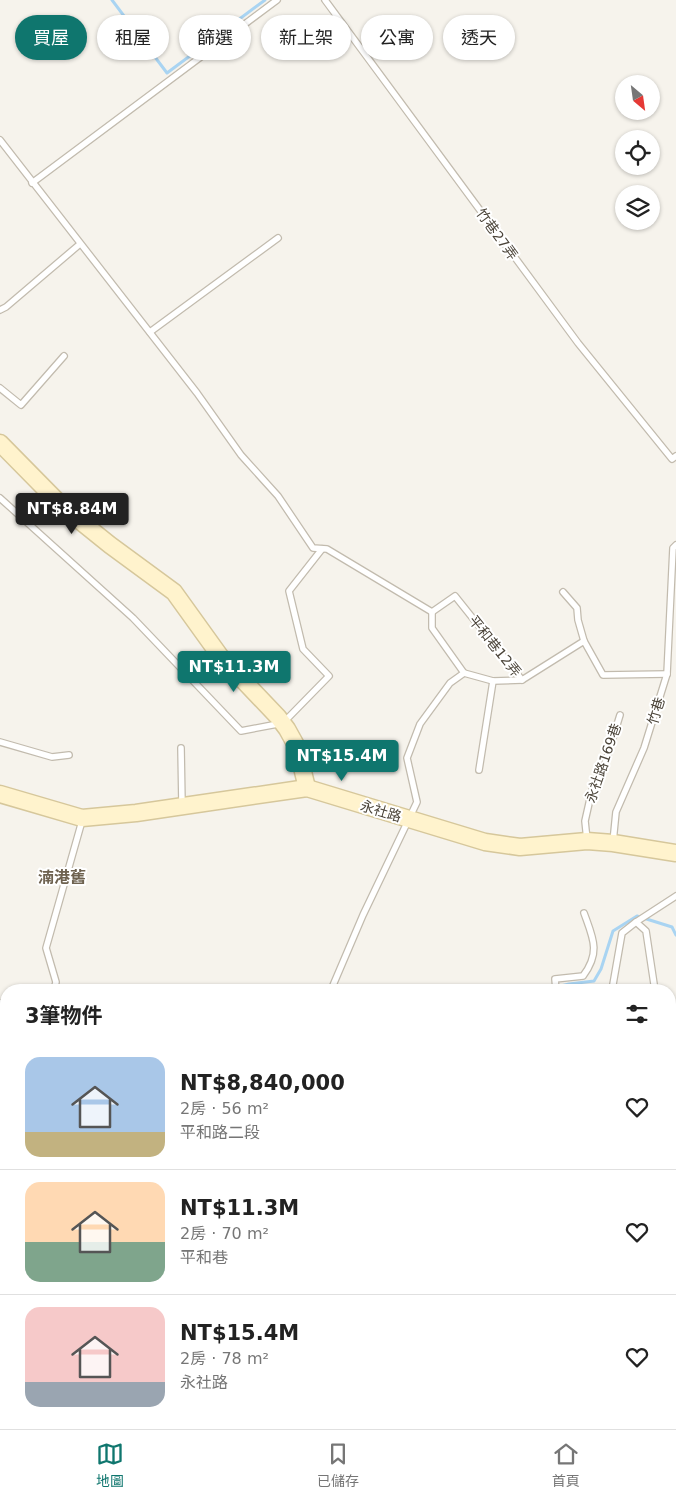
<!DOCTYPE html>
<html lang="zh-TW">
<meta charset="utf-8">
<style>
:root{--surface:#fff;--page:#f6f6f6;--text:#222;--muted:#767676;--line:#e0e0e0;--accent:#0f766e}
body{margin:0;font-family:"DejaVu Sans","Noto Sans TC",sans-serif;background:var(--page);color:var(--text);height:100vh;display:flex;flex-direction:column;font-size:19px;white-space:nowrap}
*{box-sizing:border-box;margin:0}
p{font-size:16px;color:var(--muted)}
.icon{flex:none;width:28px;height:28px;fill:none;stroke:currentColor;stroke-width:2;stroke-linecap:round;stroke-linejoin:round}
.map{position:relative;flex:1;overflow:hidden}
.panel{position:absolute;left:0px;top:984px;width:676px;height:446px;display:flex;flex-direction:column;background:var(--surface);border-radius:20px 20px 0 0;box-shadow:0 1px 4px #0004}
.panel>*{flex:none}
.guide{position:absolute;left:15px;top:15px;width:646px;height:45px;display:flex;gap:10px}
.needle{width:32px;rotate:151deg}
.fabs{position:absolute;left:615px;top:75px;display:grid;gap:10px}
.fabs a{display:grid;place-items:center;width:45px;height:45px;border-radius:50%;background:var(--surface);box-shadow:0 1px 4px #0004;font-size:25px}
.price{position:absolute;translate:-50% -42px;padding:0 11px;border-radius:5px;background:var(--accent);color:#fff;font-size:16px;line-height:32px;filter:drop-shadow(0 1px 2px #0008)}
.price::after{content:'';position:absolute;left:50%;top:30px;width:15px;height:11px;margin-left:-8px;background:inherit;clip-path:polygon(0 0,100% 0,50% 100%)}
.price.on{background:#222;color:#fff}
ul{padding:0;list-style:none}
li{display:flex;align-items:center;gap:15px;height:125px;padding:0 25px}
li+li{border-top:1px solid var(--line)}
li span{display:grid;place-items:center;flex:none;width:140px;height:100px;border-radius:15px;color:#555}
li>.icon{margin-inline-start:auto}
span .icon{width:60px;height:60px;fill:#fffc;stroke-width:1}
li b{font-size:21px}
h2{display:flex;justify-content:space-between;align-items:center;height:60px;padding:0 25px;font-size:21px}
.pill{padding:0 18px;border-radius:22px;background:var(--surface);box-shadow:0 1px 4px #0004;font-size:18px;line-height:45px}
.pill.on{background:var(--accent);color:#fff}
.dock{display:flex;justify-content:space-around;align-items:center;height:70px;border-top:1px solid var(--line);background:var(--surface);font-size:14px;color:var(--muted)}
.dock a{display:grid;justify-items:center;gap:2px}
.dock .on{color:var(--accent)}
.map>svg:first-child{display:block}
</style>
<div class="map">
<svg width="676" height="1429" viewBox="0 0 676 1429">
<rect width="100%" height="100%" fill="#f6f3ec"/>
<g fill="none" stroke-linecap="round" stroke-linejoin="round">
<g stroke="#a9d4f2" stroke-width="3">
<path d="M 112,0 L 167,73 L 265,0"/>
<path d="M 544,990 L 569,984 L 594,981 L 601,969 L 613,931 L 637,916 L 672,927 L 676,935"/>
<path d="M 0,1107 L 2,1108 L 6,1102"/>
</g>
</g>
<path fill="#d8cfc1" stroke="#d3c7b4" d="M 0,1293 L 6,1296 L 0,1309 Z"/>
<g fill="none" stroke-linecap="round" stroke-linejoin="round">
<defs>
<g id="lane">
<path d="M 325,0 L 578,343 L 672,459 L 676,456"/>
<path d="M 0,140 L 197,393 L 241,455 L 278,496 L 313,548 L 327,549 L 432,612 L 455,596 L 522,680 L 584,641 L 603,675 L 667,674"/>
<path d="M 32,183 L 277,0"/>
<path d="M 0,310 L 6,307 L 80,244"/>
<path d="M 150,332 L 278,238"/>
<path d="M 0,388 L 21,405 L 64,356"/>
<path d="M 0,498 L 133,618 L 241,731 L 283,723 L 329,676 L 303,649 L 289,591 L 322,549"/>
<path d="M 563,592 L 577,608 L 578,620 L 584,641"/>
<path d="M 464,673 L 493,681 L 522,680"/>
<path d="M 0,742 L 52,757 L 69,755"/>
<path d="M 181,748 L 182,804"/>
<path d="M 479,770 L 493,681"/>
<path d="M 587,840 L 585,821 L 592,790 L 600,780 L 620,715"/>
<path d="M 613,842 L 616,812 L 644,748 L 667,674 L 673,548 L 676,545"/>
<path d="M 636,922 L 646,931 L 654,984"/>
<path d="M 54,990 L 56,982 L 46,948 L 82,821"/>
<path d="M 331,990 L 363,915 L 417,802 L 407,758 L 420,724 L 450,683 L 464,673 L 432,628 L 432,612"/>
<path d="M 556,990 L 555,979 L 583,976 C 601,952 593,938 584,913"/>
<path d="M 612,990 L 622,933 L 636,922 L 676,896"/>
<path d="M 0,1003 L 6,1002"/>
<path d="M 670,1075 L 676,1077"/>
<path d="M 670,1141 L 676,1140"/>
<path d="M 0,1149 L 6,1139"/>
<path d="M 0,1282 L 6,1285"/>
<path d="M 263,1424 L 273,1429"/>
<path d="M 98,1429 L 101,1424"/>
<path d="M 483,1429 L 486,1424"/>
</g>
<g id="secondary">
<path d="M 0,443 L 64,508 L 110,545 L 174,592 L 220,656 L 278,717 L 287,729 L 297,747 L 307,788"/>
<path d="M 0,794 L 82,818 L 136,813 L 307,788 L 485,842 L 520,847 L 587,841 L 613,843 L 676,853"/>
</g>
</defs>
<use href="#lane" stroke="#c2bbae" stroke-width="8"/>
<use href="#secondary" stroke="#d6c79b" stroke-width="19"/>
<use href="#lane" stroke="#fff" stroke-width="5.5"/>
<use href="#secondary" stroke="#fff3cd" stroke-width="16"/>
</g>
<g text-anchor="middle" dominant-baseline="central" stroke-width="4" stroke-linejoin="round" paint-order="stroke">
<g font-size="14" fill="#4b4439" stroke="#fff">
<text transform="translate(497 234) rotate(54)">竹巷27弄</text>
<text transform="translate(495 646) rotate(51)">平和巷12弄</text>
<text transform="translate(656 711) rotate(-73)">竹巷</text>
<text transform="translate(603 763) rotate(-71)">永社路169巷</text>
<text transform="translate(381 811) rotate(17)">永社路</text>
</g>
<g font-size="16" font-weight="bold" fill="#6e6250" stroke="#fff">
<text x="62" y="877">湳港舊</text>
</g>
</g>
</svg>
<div class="fabs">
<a><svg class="needle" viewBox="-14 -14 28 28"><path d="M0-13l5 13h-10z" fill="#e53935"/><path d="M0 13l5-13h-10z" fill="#767676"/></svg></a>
<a><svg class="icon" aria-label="locate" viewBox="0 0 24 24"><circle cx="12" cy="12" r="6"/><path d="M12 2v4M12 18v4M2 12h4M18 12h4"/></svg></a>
<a><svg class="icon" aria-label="layers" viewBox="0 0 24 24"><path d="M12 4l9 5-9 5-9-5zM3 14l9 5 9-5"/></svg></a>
</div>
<b class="price on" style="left:72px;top:535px">NT$8.84M</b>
<b class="price" style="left:234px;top:693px">NT$11.3M</b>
<b class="price" style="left:342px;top:782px">NT$15.4M</b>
<div class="guide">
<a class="pill on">買屋</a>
<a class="pill">租屋</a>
<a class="pill">篩選</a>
<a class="pill">新上架</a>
<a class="pill">公寓</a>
<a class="pill">透天</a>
</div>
<section class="panel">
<h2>3筆物件<svg class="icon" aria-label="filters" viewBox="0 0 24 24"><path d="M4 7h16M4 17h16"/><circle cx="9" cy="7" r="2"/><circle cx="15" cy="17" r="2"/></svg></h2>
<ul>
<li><span style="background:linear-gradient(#a9c7e8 75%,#c2b280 0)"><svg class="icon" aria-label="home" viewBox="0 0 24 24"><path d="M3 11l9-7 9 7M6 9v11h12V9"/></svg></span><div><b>NT$8,840,000</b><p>2房 · 56 m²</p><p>平和路二段</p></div><svg class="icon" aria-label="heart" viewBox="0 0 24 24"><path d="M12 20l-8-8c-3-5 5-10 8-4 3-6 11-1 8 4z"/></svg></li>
<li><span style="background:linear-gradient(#ffd9b3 60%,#7fa58c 0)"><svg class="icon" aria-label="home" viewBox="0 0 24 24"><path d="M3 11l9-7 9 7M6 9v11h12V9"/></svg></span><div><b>NT$11.3M</b><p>2房 · 70 m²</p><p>平和巷</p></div><svg class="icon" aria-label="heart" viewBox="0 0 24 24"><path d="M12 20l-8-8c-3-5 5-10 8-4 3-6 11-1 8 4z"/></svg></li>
<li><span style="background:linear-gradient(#f6c9c9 75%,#9aa5b1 0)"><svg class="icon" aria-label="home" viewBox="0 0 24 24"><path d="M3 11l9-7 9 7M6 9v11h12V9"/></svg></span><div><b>NT$15.4M</b><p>2房 · 78 m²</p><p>永社路</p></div><svg class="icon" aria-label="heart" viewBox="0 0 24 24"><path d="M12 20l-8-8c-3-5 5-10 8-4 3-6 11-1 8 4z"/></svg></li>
</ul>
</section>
</div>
<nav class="dock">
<a class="on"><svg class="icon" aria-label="map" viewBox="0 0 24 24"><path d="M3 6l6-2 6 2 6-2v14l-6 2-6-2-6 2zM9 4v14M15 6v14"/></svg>地圖</a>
<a><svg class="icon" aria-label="saved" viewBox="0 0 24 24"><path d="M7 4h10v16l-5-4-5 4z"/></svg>已儲存</a>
<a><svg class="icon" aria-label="home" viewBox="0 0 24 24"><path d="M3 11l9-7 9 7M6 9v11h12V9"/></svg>首頁</a>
</nav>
